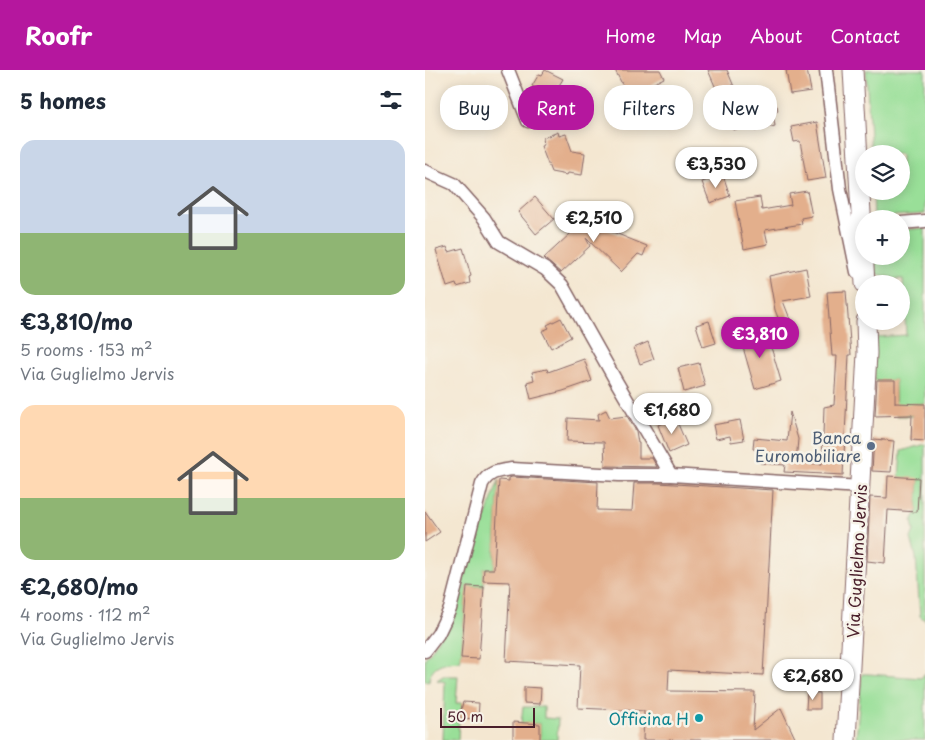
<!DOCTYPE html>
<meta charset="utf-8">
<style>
:root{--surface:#fff;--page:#f6f6f7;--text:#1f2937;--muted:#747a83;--accent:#b5179e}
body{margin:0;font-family:"Playpen Sans",sans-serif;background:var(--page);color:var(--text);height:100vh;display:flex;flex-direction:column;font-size:19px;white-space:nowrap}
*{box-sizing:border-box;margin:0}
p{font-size:16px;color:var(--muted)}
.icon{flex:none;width:28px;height:28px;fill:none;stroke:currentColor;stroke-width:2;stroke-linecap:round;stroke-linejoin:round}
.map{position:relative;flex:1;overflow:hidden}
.sheet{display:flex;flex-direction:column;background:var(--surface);width:425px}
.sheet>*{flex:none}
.hud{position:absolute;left:15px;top:15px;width:410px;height:45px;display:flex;gap:10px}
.controls{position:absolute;left:430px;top:75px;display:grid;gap:10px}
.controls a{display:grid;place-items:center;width:55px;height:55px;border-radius:50%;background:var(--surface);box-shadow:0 2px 12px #0003;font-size:25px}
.scale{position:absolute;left:15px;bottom:12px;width:95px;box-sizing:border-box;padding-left:5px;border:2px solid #4a1f2b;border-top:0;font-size:14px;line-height:18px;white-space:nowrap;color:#4a1f2b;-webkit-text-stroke:4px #f7f3e8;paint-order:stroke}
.price{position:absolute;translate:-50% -42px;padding:0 11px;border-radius:18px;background:#fff;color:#222;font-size:16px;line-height:32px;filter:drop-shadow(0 1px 2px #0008)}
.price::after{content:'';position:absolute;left:50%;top:30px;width:15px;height:11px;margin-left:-8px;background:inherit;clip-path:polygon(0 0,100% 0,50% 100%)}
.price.active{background:var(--accent);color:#fff}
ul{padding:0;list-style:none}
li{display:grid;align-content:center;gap:10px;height:265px;padding:0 20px}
li span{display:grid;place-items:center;height:155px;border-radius:15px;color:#555}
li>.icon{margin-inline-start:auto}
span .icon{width:90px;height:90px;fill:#fffc;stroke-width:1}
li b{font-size:21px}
h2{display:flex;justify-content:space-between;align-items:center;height:60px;padding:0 20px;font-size:21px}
.tag{padding:0 18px;border-radius:20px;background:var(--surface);box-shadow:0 2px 12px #0003;font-size:18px;line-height:45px}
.tag.active{background:var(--accent);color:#fff}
header{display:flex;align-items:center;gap:30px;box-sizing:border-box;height:70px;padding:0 25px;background:var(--accent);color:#fff}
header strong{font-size:24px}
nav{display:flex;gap:28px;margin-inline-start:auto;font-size:18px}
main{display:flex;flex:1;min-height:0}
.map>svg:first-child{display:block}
</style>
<header>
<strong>Roofr</strong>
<nav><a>Home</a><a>Map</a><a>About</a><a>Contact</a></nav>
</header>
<main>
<section class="sheet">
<h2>5 homes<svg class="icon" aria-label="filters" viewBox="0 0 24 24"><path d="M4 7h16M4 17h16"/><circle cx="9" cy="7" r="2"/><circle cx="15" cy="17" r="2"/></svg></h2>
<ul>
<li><span style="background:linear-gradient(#c9d6e8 60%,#8fb573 0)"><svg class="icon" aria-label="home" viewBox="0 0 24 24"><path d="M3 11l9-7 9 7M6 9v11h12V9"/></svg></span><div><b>€3,810/mo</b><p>5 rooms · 153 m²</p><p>Via Guglielmo Jervis</p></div></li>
<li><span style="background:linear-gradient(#ffd9b3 60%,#8fb573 0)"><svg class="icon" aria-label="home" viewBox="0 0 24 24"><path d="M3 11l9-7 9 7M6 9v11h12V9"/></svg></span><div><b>€2,680/mo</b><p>4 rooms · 112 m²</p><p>Via Guglielmo Jervis</p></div></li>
</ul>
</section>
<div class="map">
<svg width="500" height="670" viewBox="0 0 500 670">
<rect width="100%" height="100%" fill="#f7f3e8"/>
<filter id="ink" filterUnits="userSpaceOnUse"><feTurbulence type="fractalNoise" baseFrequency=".02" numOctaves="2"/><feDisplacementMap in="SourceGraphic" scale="10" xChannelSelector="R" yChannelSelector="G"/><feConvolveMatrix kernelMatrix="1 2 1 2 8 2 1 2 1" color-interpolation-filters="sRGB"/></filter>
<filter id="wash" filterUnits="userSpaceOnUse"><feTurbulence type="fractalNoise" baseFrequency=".0096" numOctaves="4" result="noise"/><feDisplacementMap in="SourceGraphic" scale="20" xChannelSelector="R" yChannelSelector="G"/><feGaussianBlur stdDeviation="1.12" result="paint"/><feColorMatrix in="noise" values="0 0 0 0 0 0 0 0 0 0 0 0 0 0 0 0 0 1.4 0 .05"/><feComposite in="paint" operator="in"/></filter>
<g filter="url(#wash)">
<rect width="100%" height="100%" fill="#f4e7d1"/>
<g fill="#99df98" stroke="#727f62">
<path d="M 441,0 L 500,0 L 500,144 L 449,147 L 448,121 L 476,121 L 476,84 L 446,84 Z"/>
<path d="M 500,158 L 500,334 L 487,334 L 487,346 L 471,346 L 470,310 L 449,311 L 450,267 L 481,265 L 478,209 L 471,209 L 449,203 L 448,186 L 476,186 L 476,160 Z"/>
<path d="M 500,374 L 500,550 L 495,546 L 491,487 L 486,468 L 489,461 L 487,451 L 492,442 L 494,409 L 474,407 L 476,381 Z"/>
<path d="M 74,410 L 69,499 L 59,499 L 59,517 L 42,516 L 36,588 L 35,591 C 20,592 6,593 4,611 L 0,611 L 0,588 L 7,580 L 29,541 L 46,486 Z"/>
<path d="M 500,603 L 500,670 L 431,670 L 437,604 L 443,604 L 496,608 Z"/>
<path d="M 18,606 L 33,606 L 31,633 L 38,633 L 34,648 L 33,670 L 18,670 L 20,612 L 12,610 Z"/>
<path d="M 98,637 L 119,637 L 119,648 L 133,649 L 132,670 L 115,670 L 115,654 L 96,653 Z"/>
</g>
<g id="blocks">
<g fill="#e3af8c">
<path d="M 120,0 L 138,9 L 133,17 L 142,22 L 132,39 L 114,28 L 117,22 L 107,16 L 114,4 L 117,5 Z"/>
<path d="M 190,0 L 235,0 L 239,8 L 203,26 Z"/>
<path d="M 283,0 L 302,0 L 320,43 L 352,36 L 353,41 L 348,44 L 350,56 L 330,61 L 328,52 L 309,60 Z"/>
<path d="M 361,0 L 382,0 L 386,21 L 365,24 Z"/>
<path d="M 57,18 L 57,21 L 67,19 L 71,38 L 38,46 L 33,23 Z"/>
<path d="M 392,52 L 401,108 L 382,111 L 375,71 L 369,72 L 366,57 Z"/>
<path d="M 133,62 L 134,66 L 141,64 L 147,81 L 160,83 L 157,105 L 143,103 L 142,105 L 126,102 L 116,76 L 119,75 L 118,68 Z"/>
<path d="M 298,105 L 305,126 L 285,133 L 277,112 Z"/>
<path d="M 382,121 L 387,146 L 376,148 L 377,154 L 340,160 L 343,174 L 319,179 L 310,131 L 335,127 L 337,140 L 366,135 L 364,124 Z"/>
<path d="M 110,127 L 129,149 L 111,164 L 93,142 Z"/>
<path d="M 162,137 L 180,147 L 173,156 L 222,176 L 218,186 L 213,184 L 196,202 L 161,168 L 165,176 L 136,203 L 121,190 L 119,188 L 146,163 L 141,159 Z"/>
<path d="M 22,177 L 24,182 L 38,178 L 46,206 L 44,207 L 45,213 L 32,217 L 31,214 L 22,217 L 11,180 Z"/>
<path d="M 381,198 L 386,226 L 358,231 L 367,254 L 357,258 L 350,240 L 344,206 Z"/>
<path d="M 421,221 L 426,285 L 424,285 L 418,405 L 359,402 L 360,395 L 335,393 L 336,380 L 328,379 L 329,368 L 362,371 L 365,342 L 373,369 L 371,393 L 397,394 L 399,337 L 409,335 L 412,286 L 407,286 L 402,222 Z"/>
<path d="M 136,248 L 146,267 L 126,278 L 117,261 L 124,258 L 122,255 Z"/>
<path d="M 284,251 L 291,273 L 278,277 L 271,255 Z"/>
<path d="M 341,260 L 356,311 L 330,319 L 315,267 Z"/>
<path d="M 223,272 L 229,289 L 215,294 L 209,278 Z"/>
<path d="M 159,289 L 167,311 L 138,321 L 106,329 L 102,312 L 109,310 L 107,302 L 122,299 L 123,302 Z"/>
<path d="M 274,293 L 280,316 L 259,322 L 253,298 Z"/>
<path d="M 452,310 L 470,310 L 470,333 L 500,334 L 500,371 L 486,370 L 487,345 L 450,346 Z"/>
<path d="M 181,340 L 185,348 L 202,346 L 211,361 L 213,373 L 214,373 L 214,388 L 227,388 L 232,397 L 180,396 L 179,372 L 142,371 L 143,348 L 174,350 L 173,344 Z"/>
<path d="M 250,347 L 262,375 L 244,383 L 233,355 Z"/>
<path d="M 315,350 L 319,370 L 306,372 L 305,366 L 291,369 L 288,355 Z"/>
<path d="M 449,369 L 469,371 L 466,402 L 447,401 Z"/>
<path d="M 463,406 L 494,408 L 492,442 L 463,440 L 460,493 L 442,491 L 445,427 L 462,428 Z"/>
<path d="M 87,407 L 173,412 L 172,440 L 207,441 L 209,413 L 233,413 L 348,420 L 338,605 L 244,600 L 243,621 L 330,622 L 328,660 L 356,638 L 371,670 L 218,670 L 219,641 L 153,638 L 155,595 L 81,591 L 85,512 L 58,511 L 59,499 L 69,499 L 74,410 L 84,411 L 84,408 Z"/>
<path d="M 0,441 L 15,462 L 0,472 Z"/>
<path d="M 42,516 L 59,517 L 54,589 L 36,588 Z"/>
<path d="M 99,617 L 116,618 L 115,634 L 99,633 Z"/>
<path d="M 382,622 L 395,623 L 395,639 L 381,639 Z"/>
<path d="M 38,632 L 54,633 L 53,649 L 34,648 Z"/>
<path d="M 88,652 L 115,654 L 115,670 L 88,670 Z"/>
</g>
</g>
</g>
<g filter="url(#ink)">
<use href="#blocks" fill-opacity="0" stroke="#866565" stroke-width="1"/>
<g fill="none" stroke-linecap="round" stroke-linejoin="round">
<defs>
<g id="minor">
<path d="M 83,0 L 103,51"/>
<path d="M 401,0 L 415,119 L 432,202"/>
<path d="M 0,101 L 29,114 L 59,148 L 74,172 L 120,199 L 137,215 L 191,311 L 246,405"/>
<path d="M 476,153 L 500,151"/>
<path d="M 0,581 L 13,564 L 25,539 L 57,414 C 64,401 74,401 87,399 L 194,405 L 246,405 L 436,417"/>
</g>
<g id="primary">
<path d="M 428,0 L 440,214"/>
<path d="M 421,670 L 442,283 L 441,251"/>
</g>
</defs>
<use href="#minor" stroke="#866565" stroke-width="15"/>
<use href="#primary" stroke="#866565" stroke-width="21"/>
<use href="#minor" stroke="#fff" stroke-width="12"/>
<use href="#primary" stroke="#fff" stroke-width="19"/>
</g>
</g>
<circle fill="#5c6f8a" stroke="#f7f3e8" stroke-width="2" cx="446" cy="376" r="5"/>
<circle fill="#0f9aa8" stroke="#f7f3e8" stroke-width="2" cx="274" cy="648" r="5"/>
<g text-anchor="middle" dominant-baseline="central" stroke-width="5" stroke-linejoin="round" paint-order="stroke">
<g font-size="16" fill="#4e5e75" stroke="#f7f3e8" text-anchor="end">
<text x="436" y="367">Banca<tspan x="436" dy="18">Euromobiliare</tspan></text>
</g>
<g font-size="16" fill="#4a1f2b" stroke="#f7f3e8">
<text transform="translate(431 491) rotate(-87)">Via Guglielmo Jervis</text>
</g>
<g font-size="16" fill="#0d838f" stroke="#f7f3e8" text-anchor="end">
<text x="264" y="648">Officina H</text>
</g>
</g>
</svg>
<div class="controls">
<a><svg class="icon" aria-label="layers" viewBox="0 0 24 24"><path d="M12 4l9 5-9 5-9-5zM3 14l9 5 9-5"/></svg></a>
<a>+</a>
<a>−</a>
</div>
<div class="scale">50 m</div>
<b class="price" style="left:291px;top:119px">€3,530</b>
<b class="price" style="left:169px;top:173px">€2,510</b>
<b class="price active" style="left:335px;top:289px">€3,810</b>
<b class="price" style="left:247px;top:365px">€1,680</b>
<b class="price" style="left:388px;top:631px">€2,680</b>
<div class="hud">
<a class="tag">Buy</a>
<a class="tag active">Rent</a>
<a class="tag">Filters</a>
<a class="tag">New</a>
</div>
</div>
</main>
